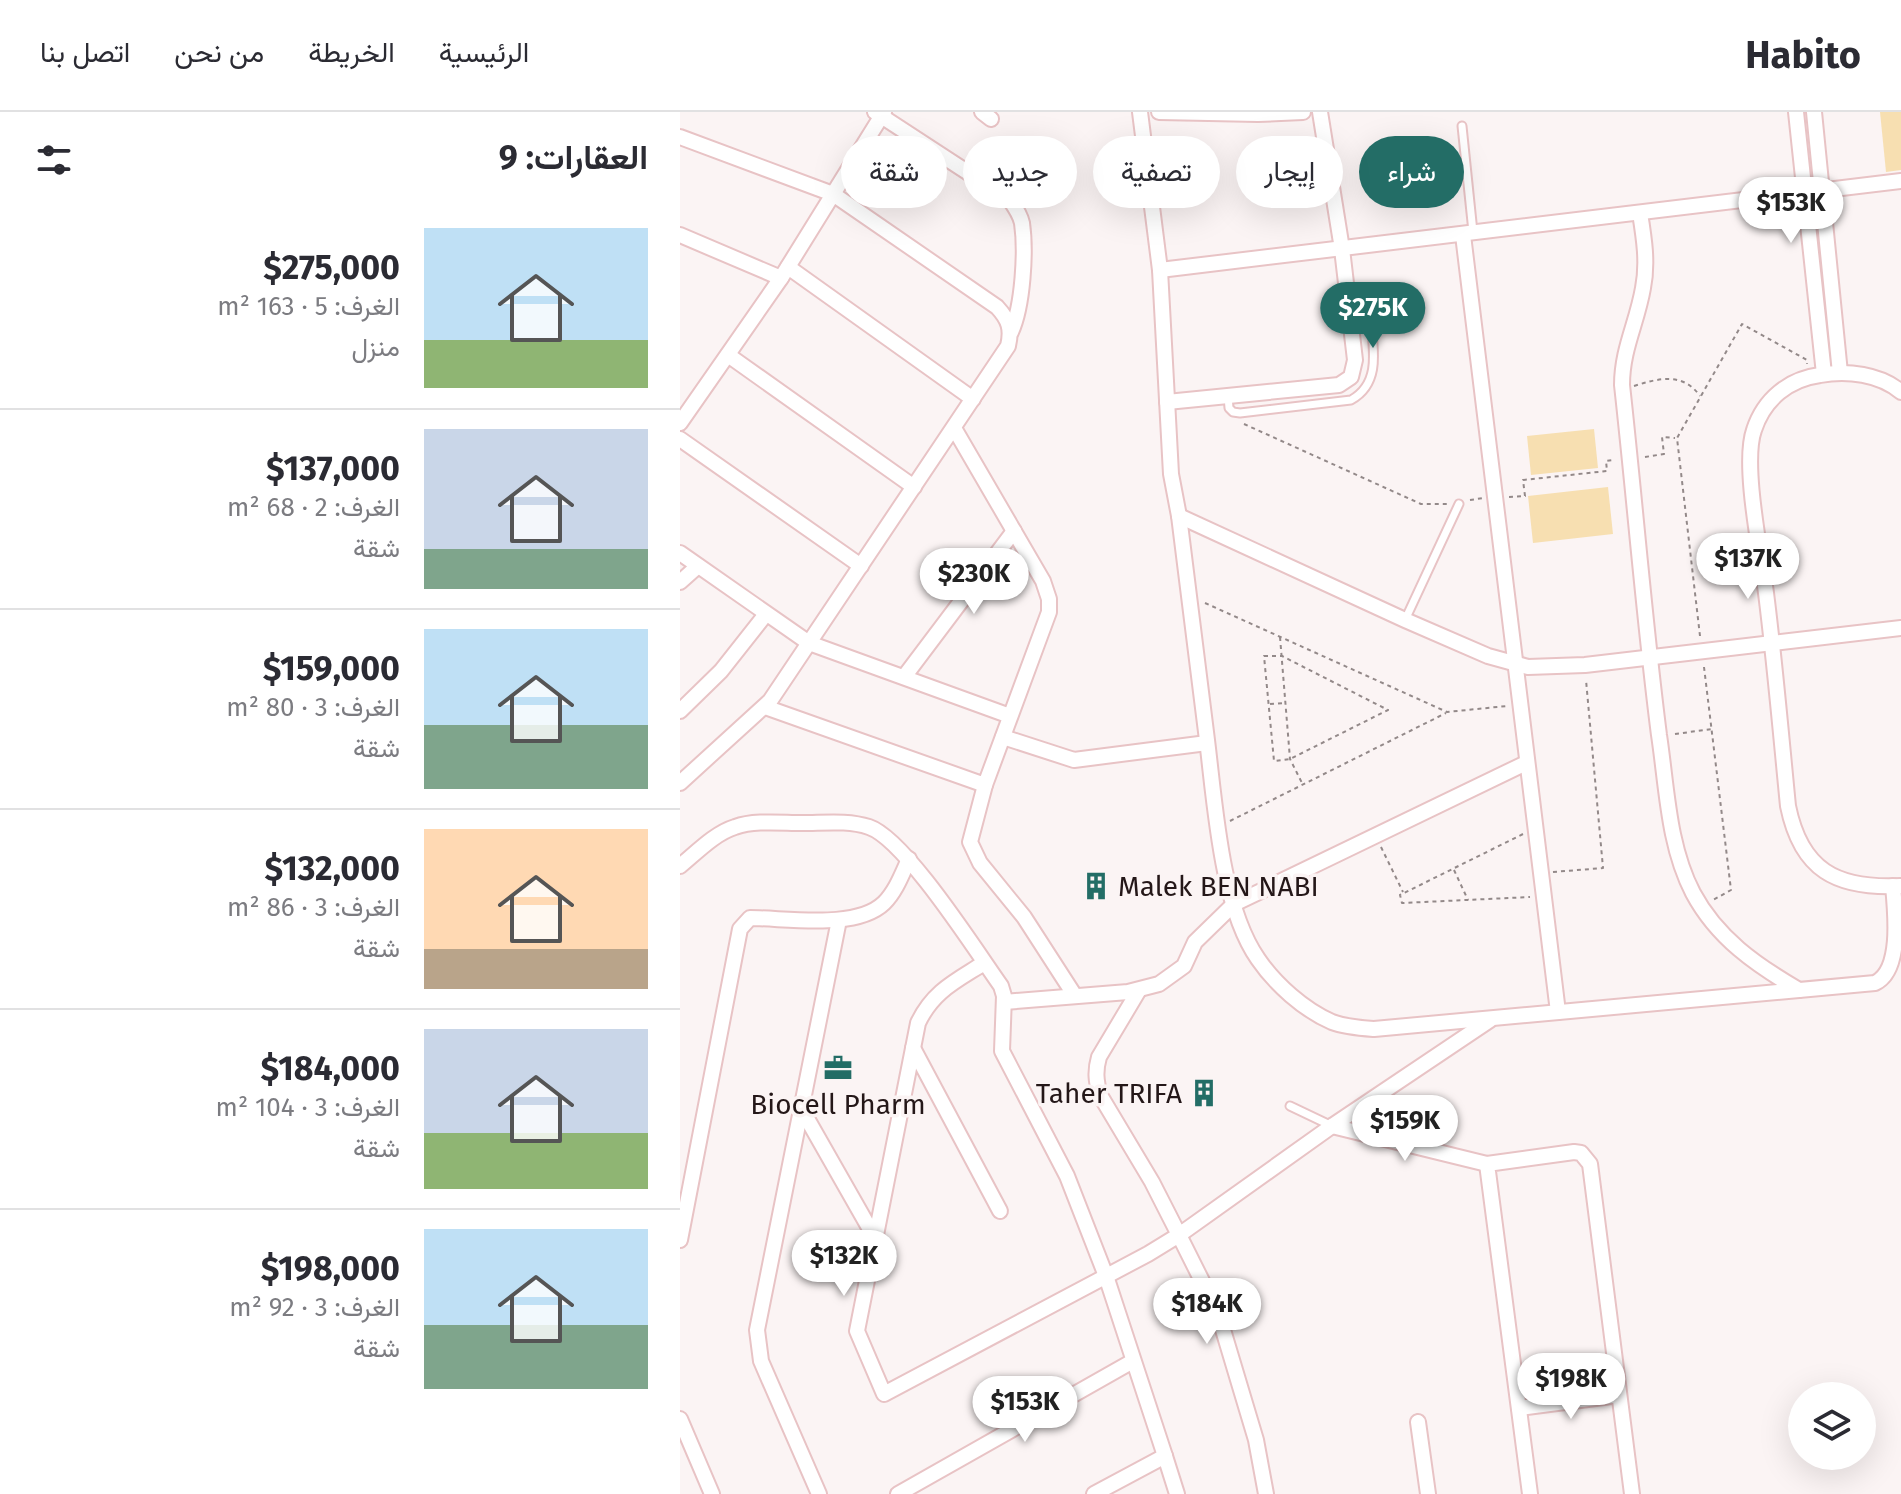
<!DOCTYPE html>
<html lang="ar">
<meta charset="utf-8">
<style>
:root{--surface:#fff;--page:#f7f7f7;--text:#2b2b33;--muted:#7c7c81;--line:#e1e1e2;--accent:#236d66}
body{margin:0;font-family:"Fira Sans",Vazirmatn,sans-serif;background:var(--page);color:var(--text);direction:rtl;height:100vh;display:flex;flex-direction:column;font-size:30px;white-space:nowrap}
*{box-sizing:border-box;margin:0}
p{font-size:26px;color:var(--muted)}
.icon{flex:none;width:44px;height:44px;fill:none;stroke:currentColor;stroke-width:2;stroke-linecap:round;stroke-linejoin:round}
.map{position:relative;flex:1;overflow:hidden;direction:ltr}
.sheet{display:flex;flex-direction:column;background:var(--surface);width:680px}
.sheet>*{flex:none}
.hud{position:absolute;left:24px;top:24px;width:760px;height:72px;direction:rtl;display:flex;gap:16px}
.tools{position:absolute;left:1108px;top:1270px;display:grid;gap:16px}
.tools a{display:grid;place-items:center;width:88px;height:88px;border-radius:50%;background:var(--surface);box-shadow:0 8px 32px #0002;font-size:40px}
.price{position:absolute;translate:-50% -68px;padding:0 18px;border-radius:28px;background:#fff;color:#222;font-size:26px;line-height:52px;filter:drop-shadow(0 2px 4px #0008)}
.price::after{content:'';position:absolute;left:50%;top:48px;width:24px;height:18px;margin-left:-12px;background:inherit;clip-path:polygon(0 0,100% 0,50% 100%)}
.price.on{background:var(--accent);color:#fff}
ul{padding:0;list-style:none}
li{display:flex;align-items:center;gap:24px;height:200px;padding:0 32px}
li+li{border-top:2px solid var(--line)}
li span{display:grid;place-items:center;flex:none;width:224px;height:160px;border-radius:0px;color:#555}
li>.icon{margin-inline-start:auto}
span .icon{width:96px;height:96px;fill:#fffc;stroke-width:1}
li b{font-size:34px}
h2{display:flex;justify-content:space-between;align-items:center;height:96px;padding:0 32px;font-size:34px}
.chip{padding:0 28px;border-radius:36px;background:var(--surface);box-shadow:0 8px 32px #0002;font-size:28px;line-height:72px}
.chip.on{background:var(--accent);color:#fff}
header{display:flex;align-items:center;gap:48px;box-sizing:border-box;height:112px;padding:0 40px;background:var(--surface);border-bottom:2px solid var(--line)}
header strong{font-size:38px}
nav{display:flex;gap:44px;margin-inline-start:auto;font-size:28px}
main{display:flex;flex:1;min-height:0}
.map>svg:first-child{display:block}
</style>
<header>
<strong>Habito</strong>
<nav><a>الرئيسية</a><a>الخريطة</a><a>من نحن</a><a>اتصل بنا</a></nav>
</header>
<main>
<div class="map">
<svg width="1221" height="1382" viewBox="0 0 1221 1382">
<rect width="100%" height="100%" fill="#fbf4f4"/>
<g fill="#f7dfb1">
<path d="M 1200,0 L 1221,0 L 1221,58 L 1206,60 Z"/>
<path d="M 914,317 L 918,356 L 851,363 L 847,324 Z"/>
<path d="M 928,375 L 933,422 L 853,431 L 848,384 Z"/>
</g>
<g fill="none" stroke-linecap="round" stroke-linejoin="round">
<defs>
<g id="lane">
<path d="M 782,14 L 793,120"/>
<path d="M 548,284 L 549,296 L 553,300 L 560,301 L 671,288 C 700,272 694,240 691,211 L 682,203 L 670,204"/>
<path d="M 725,508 L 779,392"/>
<path d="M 610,994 L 652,1014"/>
</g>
<g id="street">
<path d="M 195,0 L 330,88 C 335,95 340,102 342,111 C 346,139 343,194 331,220"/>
<path d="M 302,0 L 311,7"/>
<path d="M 460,0 L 480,158 L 491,362 L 499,404 C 509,479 518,554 527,628 C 535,692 541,794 578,847 C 595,872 624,898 652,910 C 665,915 680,916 694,917 L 1195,871 C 1221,859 1216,805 1213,774"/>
<path d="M 479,0 L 578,2 L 623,0"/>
<path d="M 1116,0 L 1144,262"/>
<path d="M 1134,0 L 1160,261"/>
<path d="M 0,25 L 153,82 L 317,195 C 329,208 332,217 328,234 L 90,589 L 0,671"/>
<path d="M 960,101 C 964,126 968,151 963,176 C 957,211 942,237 942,273 C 955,390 964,506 979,623 C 987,676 988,733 1013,781 C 1037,826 1076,853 1119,878"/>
<path d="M 0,123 L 101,166"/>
<path d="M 783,123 L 878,900"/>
<path d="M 108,155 L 293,287"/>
<path d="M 480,158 L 1221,69"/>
<path d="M 48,243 L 234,375"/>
<path d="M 487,290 L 659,273 L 671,265 L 675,248 L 662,137 L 640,0"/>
<path d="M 0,311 L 101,166 L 204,0"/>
<path d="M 0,327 L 181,454"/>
<path d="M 499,404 L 725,508 L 808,544 L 848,555 L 905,553 L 1221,516"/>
<path d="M 0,441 L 129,531 L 330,604"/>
<path d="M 0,470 L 18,454"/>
<path d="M 224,565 L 334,419"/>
<path d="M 85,595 L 305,673 L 369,500 L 369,487 L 363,469 L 274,316"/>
<path d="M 0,599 L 41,559 L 86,502"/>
<path d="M 323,625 L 394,648 L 527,631"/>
<path d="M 305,673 L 290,730 L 300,751 L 344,805 L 395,884"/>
<path d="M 0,754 C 16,741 35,721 55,715 C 75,708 101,711 122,711 C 144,711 168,708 189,715 C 225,727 296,839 321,874 L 324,884 L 322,939 L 387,1064 L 426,1164 L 485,1344"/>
<path d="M 1220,774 C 1156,777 1121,758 1108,694 C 1101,623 1095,552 1086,481 C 1081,442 1062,352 1074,318 C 1084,287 1109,267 1140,263 C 1167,258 1200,262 1221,280"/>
<path d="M 304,851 C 276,869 253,879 238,911 L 177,1219 L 204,1282 L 468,1142 L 499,1123 L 538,1201 L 576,1328 L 586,1382"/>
<path d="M 459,878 L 419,945 C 415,959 416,969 420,983 L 472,1070 L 499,1123 L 652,1014 L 810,908"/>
<path d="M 324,890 L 448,880 L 479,872 L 504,854 L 515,830 L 554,792 L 846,651"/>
<path d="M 233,936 L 320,1099"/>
<path d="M 121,996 L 195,1126"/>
<path d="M 652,1014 L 807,1052"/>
<path d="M 0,1128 L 60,817 L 70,806 C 107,806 176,818 204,791 C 216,779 222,762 229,747"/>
<path d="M 839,1296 L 939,1283"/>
<path d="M 0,1307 L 32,1382"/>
<path d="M 738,1310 L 748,1382"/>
<path d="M 139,1382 L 81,1249 L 77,1218 L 159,808"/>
<path d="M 218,1382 L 453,1249"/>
<path d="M 414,1382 L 485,1344 L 497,1382"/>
<path d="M 850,1382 L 807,1052 L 894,1040 L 901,1041 L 910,1052 L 952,1382"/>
</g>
</defs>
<use href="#lane" stroke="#e8c3c5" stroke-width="11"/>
<use href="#street" stroke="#e8c3c5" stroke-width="18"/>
<g stroke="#938989" stroke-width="2" stroke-dasharray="4 4" stroke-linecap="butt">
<path d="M 954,274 C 979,266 1003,260 1020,284"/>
<path d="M 564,312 L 741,392 L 768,392"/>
<path d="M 965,345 L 984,342 L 982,325 L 995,326"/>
<path d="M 829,385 L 845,384 L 843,368 L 927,359 L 926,349 L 934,348"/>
<path d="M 790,388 L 803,386"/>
<path d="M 525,491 L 767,600 L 827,594"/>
<path d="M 1020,524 L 997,326 L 1062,212 L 1127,248 L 1127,252"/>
<path d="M 600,525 L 610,647 L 622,671"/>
<path d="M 584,544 L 602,544 L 708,598 L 610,647 L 594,649 Z"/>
<path d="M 1024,555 L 1051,778 L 1033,788"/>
<path d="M 590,592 L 604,591"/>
<path d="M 995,622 L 1032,617"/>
<path d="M 550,709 L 766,601"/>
<path d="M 843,722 L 720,783 L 722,791 L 850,785"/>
<path d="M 701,735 L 723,780"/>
<path d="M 774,758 L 788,788"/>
<path d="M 873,760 L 923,756 L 906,568"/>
</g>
<use href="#lane" stroke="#fff" stroke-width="7"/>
<use href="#street" stroke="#fff" stroke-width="14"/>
</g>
<defs>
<symbol id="building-bare" viewBox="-9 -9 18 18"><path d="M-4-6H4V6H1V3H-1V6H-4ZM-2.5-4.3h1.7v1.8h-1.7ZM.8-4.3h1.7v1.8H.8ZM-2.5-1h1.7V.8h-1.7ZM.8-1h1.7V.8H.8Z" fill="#236d66" stroke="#fbf4f4" stroke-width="2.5" paint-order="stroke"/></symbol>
<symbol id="office-bare" viewBox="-9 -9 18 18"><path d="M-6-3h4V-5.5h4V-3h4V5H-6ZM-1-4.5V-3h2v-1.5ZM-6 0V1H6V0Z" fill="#236d66" stroke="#fbf4f4" stroke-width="2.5" paint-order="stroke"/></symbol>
</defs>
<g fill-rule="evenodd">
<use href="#building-bare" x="396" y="754" width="40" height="40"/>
<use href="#office-bare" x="138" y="936" width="40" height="40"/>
<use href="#building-bare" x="504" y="961" width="40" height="40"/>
</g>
<g text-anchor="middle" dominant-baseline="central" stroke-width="7" stroke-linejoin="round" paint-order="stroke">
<g font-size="28" fill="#241718" stroke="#fbf4f4" text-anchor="start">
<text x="438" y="774">Malek BEN NABI</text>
<text x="502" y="981" text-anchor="end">Taher TRIFA</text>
<text x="158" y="992" text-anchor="middle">Biocell Pharm</text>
</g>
</g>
</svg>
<div class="tools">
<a><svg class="icon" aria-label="layers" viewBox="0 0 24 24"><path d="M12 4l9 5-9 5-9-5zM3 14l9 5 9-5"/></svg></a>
</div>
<b class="price" style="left:1111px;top:133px">$153K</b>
<b class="price on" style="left:693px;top:238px">$275K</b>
<b class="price" style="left:1068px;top:489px">$137K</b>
<b class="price" style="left:294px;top:504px">$230K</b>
<b class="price" style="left:725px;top:1051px">$159K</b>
<b class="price" style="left:164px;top:1186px">$132K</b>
<b class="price" style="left:527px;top:1234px">$184K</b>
<b class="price" style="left:891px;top:1309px">$198K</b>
<b class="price" style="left:345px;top:1332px">$153K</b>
<div class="hud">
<a class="chip on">شراء</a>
<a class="chip">إيجار</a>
<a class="chip">تصفية</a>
<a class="chip">جديد</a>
<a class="chip">شقة</a>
</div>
</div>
<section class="sheet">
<h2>العقارات: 9<svg class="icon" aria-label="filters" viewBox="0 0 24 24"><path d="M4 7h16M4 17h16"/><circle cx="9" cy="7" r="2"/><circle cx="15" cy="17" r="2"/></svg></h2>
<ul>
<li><span style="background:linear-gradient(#bfe0f5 70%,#8fb573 0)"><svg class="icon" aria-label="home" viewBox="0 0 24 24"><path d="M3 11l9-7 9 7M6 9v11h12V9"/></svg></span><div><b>$275,000</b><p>الغرف: 5 · 163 m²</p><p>منزل</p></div></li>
<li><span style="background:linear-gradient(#c9d6e8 75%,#7fa58c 0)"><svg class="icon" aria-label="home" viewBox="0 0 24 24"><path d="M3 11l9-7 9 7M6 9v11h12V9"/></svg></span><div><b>$137,000</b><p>الغرف: 2 · 68 m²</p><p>شقة</p></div></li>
<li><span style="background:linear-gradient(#bfe0f5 60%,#7fa58c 0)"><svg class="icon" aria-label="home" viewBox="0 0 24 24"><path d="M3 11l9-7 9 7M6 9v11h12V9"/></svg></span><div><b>$159,000</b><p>الغرف: 3 · 80 m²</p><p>شقة</p></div></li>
<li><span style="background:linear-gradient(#ffd9b3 75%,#b9a48a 0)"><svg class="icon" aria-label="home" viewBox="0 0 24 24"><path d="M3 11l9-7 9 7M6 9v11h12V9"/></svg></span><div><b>$132,000</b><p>الغرف: 3 · 86 m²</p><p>شقة</p></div></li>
<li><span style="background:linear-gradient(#c9d6e8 65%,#8fb573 0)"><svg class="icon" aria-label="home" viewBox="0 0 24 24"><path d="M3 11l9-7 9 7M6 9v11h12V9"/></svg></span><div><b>$184,000</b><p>الغرف: 3 · 104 m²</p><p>شقة</p></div></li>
<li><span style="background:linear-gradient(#bfe0f5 60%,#7fa58c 0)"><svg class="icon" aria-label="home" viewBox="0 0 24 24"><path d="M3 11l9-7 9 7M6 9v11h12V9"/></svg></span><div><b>$198,000</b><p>الغرف: 3 · 92 m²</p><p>شقة</p></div></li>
</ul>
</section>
</main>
